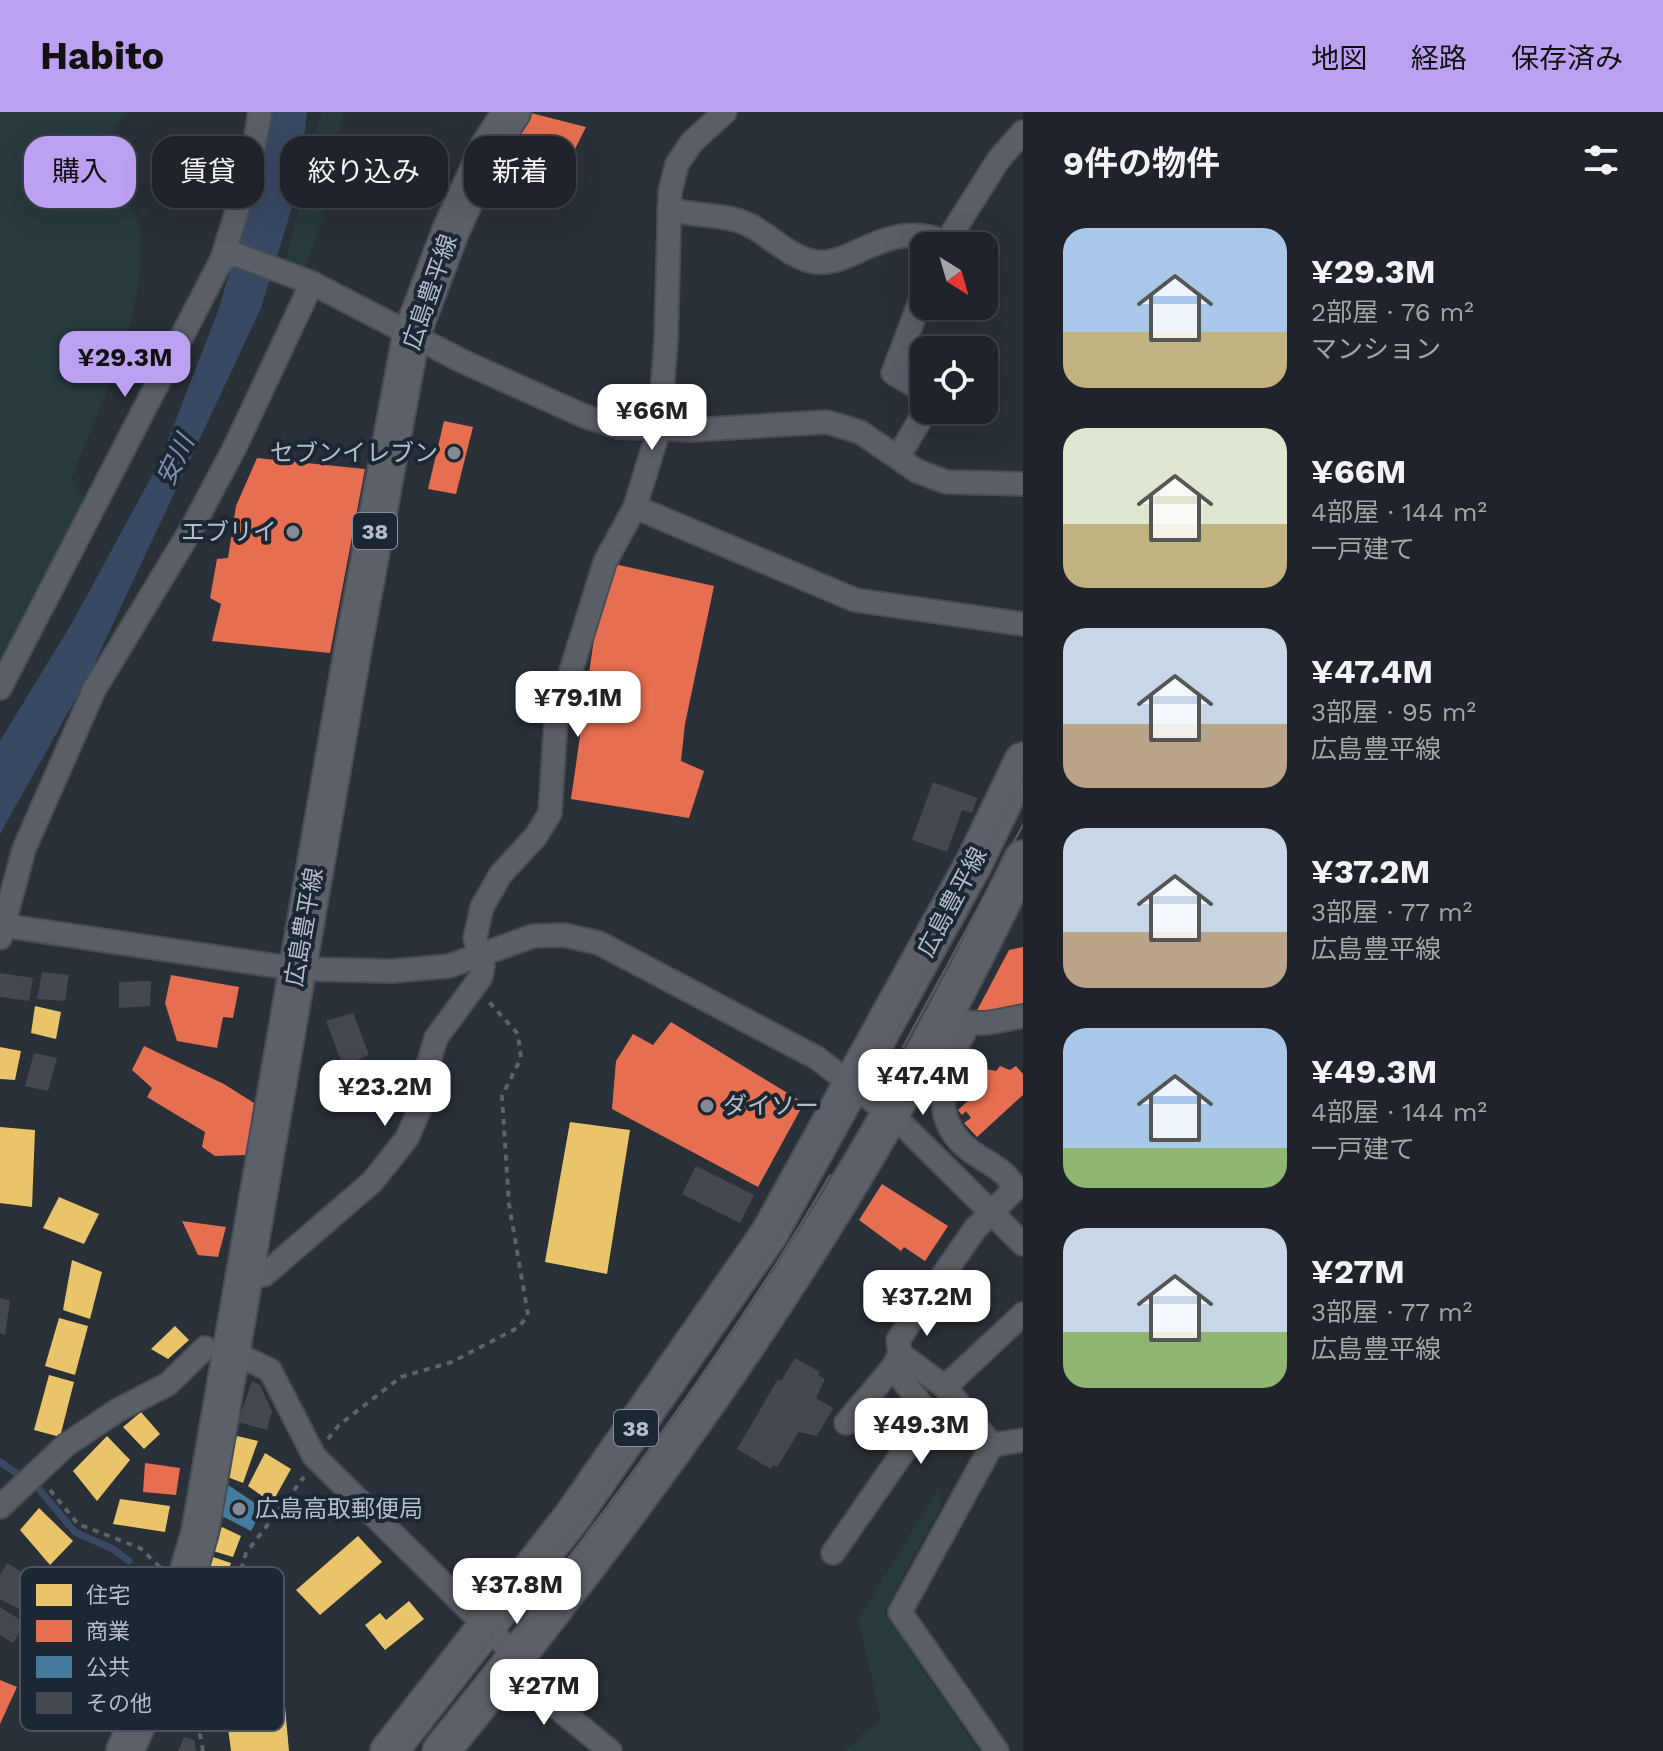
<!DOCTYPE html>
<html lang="ja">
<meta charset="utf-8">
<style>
:root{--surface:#20242a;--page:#2d3036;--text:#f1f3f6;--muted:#a2a4a8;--line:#3d4147;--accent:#bca0f2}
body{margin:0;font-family:"Work Sans","Noto Sans JP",sans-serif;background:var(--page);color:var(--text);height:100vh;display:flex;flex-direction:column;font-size:30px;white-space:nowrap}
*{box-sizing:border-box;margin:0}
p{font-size:26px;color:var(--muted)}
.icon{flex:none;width:44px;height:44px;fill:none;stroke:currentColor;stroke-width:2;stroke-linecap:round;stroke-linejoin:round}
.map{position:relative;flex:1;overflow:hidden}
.drawer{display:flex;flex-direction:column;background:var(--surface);width:640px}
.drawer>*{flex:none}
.top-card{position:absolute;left:24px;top:24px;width:760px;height:72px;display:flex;gap:16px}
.needle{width:52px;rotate:143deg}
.controls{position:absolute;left:910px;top:120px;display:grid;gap:16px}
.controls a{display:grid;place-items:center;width:88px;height:88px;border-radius:16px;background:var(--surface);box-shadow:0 8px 32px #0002,0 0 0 2px var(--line);font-size:40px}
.price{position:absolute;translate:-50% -68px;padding:0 18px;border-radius:16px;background:#fff;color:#222;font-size:26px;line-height:52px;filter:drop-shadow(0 2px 4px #0008)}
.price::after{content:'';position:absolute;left:50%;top:48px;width:24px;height:18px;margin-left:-12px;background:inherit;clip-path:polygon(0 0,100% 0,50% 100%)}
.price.selected{background:var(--accent);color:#111}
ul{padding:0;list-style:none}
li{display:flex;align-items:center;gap:24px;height:200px;padding:0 40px}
li span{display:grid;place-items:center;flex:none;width:224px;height:160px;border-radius:24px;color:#555}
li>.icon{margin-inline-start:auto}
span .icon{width:96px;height:96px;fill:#fffc;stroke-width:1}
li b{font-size:34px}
h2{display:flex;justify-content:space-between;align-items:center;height:96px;padding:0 40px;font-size:34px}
.chip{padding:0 28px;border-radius:24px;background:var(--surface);box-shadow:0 8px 32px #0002,0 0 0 2px var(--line);font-size:28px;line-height:72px}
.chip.selected{background:var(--accent);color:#111}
header{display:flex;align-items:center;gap:48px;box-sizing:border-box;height:112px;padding:0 40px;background:var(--accent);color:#111}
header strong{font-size:38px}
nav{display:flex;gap:44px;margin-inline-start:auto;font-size:28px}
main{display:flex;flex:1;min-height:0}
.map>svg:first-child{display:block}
</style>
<header>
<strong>Habito</strong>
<nav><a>地図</a><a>経路</a><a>保存済み</a></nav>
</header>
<main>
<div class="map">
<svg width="1023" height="1639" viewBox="0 0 1023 1639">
<rect width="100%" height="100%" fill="#2a3038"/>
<g fill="#273a3e">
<path d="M 0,0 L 128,0 L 111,21 L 100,71 C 118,80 136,94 139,115 C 151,194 98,294 71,368 L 84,387 L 0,552 Z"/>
<path d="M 321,0 L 343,0 L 328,89 L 304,160 L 285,154 Z"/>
<path d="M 938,1378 L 941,1394 L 884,1501 L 979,1639 L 844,1639 L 881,1607 L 858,1508 Z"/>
</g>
<path fill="#384963" d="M 270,0 L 307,0 L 298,76 L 261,196 L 89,563 L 0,722 L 0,629 L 72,511 L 160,349 L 218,199 L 262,54 Z"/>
<g fill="#e9c46a">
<path d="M 35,894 L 61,900 L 56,927 L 31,921 Z"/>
<path d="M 0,935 L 21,939 L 15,968 L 0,967 Z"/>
<path d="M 570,1010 L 630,1018 L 607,1162 L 545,1150 Z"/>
<path d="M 0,1015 L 35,1018 L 32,1095 L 0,1091 Z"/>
<path d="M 59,1085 L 99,1102 L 84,1132 L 43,1116 Z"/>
<path d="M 72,1148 L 102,1160 L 90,1207 L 63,1198 Z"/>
<path d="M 59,1206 L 88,1214 L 75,1263 L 45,1254 Z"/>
<path d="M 175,1214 L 189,1228 L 168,1247 L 151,1237 Z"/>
<path d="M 49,1263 L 74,1270 L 60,1325 L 34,1318 Z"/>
<path d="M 141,1300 L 160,1322 L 144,1337 L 123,1315 Z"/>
<path d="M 107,1324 L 130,1348 L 97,1389 L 73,1359 Z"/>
<path d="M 237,1324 L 258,1329 L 243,1371 L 225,1364 Z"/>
<path d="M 265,1341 L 291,1357 L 272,1391 L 248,1374 Z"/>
<path d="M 120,1387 L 170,1394 L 165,1420 L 113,1412 Z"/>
<path d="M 39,1396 L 73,1429 L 50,1453 L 20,1418 Z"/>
<path d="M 222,1415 L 241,1424 L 233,1445 L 213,1439 Z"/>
<path d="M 358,1424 L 382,1450 L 320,1503 L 296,1478 Z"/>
<path d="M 210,1444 L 231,1451 L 224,1472 L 202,1467 Z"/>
<path d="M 409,1489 L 424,1507 L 385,1538 L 365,1513 L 380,1501 L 386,1508 Z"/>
<path d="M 285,1595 L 289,1639 L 231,1639 L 226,1600 Z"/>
</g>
<g fill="#e76f51">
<path d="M 527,0 L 586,15 L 570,47 L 514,29 Z"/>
<path d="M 444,309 L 473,315 L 456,382 L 428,377 Z"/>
<path d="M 257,346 L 365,357 L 330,541 L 212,529 L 221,492 L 210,486 L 217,447 L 228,446 L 236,394 Z"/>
<path d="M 605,450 L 714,474 L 685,612 L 681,649 L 704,659 L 689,706 L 571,687 Z"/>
<path d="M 1023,835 L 1023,893 L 974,904 L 1009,838 Z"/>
<path d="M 171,863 L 239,875 L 233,906 L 223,905 L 217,936 L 177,929 L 165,891 Z"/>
<path d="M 671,910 L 804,991 L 758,1075 L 612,997 L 616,949 L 633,922 L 653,933 Z"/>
<path d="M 144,934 L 224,972 L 254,991 L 246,1043 L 215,1044 L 202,1035 L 205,1020 L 147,985 L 152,976 L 132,958 Z"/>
<path d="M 1000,954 L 1010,958 L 1016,954 L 1023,962 L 1023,983 L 977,1025 L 964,1011 L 971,1006 L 966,999 L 962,1003 L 958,998 L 974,983 L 975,955 L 996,959 Z"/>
<path d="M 882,1072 L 948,1114 L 925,1149 L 904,1135 L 901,1139 L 859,1108 Z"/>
<path d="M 182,1109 L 226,1115 L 218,1145 L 198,1143 Z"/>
<path d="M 145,1351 L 180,1356 L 176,1383 L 143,1380 Z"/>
<path d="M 0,1568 L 17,1575 L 0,1612 Z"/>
</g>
<path fill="#457b9d" d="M 228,1373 L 263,1396 L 251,1419 L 216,1401 Z"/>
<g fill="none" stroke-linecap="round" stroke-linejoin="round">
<path stroke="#384963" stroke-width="7" d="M 0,1350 L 38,1376 L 75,1420 L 113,1437 L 129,1449"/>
</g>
<g fill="#444950">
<path d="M 933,670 L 977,686 L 972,701 L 962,698 L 947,740 L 912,728 Z"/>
<path d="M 42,860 L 69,863 L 65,889 L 37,887 Z"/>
<path d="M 0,861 L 33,866 L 29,889 L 0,885 Z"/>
<path d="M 151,869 L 150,894 L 119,896 L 119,870 Z"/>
<path d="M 353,901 L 369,943 L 343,954 L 326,909 Z"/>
<path d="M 34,941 L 57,946 L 48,979 L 25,974 Z"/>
<path d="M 696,1054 L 754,1083 L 740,1111 L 682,1082 Z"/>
<path d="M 0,1186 L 10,1189 L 5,1223 L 0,1221 Z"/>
<path d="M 795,1246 L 820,1260 L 818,1263 L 825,1267 L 816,1286 L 833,1296 L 817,1324 L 799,1320 L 777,1355 L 773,1353 L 771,1357 L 737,1337 L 778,1267 L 781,1269 Z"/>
<path d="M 252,1269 L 260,1273 L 272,1299 L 267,1318 L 238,1310 Z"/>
<path d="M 7,1451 L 36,1469 L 21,1498 L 0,1487 L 0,1463 Z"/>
<path d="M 0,1495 L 25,1511 L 13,1531 L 0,1523 Z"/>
<path d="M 184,1625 L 194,1628 L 196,1639 L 178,1639 Z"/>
</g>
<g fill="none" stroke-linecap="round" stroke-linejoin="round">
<defs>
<g id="minor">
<path d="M 669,97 C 692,104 714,102 736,108 C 764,115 782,142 811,149 C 852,159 882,105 946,130"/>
<path d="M 944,134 L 999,47 L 1023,20"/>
<path d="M 222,147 L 235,142 L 312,171 L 462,249 L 584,304 L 619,315 L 692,318 L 827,310 L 860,320 L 917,359 L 946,370 L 1023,372"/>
<path d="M 924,179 L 893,261 L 924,279"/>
<path d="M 898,345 L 926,298"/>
<path d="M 635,395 L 855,488 L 1023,512"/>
<path d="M 0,576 L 222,147 L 251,53 L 260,0"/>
<path d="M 0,813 L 297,857 L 393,859 L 449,854 L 533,824 L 564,823 L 599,831 L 817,946 L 899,1009 L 1023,1132"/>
<path d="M 0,826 L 24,737 L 94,578 L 192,416 L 235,335 L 312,171"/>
<path d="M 958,907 C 979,916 1001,908 1023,904"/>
<path d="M 969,912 C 946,951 925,1002 968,1037 C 984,1050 1007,1057 1015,1077 L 975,1117 L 898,1228 L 900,1242 L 945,1275 L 992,1333 L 1023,1328"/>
<path d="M 264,1163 L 372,1070 L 407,1026 L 425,985 L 427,956 L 436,926 L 481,865 L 483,854 L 475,826 L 482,795 L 501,762 L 536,724 L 550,701 L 556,607 L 605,450 L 635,395 L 659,317 L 666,229 L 670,80 L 677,52 L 692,30 L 725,0"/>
<path d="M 232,1240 L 270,1258 L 314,1344 L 517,1545"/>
<path d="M 945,1275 L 1023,1202"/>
<path d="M 846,1311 L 893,1255"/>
<path d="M 992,1333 L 900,1500 L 997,1639"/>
<path d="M 0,1395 L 66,1333 L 118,1298 L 168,1272 L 205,1236"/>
<path d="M 833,1441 L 929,1303 L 893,1255 L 900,1242"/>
<path d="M 508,1555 L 610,1639"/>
</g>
<g id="primary">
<path d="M 125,1639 L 156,1570 L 200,1420 L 354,531 L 411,224 L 451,118 L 490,33 L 512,0"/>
<path d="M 389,1639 L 572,1405 L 769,1122 L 974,751 L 1023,649"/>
<path d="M 441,1639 C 568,1482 692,1321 800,1151 C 883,1022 957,885 1023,747"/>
</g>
</defs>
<use href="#minor" stroke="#484c53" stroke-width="26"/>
<use href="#primary" stroke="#484c55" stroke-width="40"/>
<g stroke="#5d636a" stroke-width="4" stroke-dasharray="6 6" stroke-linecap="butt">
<path d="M 328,1327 L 339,1313 L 401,1265 L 452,1250 L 519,1215 L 528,1203 L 509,1092 L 502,984 L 521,946 L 518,922 L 489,890"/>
<path d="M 50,1378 L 78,1412 L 140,1436 L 161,1456"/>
<path d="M 212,1479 L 232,1485"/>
<path d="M 203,1639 L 200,1622 L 210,1572 L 228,1554 L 229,1499 L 246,1441 L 304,1365"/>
</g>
<use href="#minor" stroke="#5a5e66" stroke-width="22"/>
<use href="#primary" stroke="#5c6168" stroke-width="36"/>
<g stroke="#595d64" stroke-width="2">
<path d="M 903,935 L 1023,713"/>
<path d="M 542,1481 C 645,1346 745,1210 830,1063"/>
<path d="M 406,1639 L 653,1312 L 772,1137 L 881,952 L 1023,668"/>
</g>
</g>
<g fill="#848b96" stroke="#1d2633" stroke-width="3">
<circle cx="454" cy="341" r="8"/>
<circle cx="293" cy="420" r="8"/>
<circle cx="707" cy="994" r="8"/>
<circle cx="239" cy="1397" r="8"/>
</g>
<g text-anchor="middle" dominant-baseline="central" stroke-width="8" stroke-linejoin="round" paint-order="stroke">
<g fill="#1d2633" stroke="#878f9c" stroke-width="2">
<rect x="353" y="401" width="44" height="36" rx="6"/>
<rect x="614" y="1298" width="44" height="36" rx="6"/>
</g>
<g font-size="22" font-weight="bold" fill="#b4bcc9">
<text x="375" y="419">38</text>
<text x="636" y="1316">38</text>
</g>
<g font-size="24" fill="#b4bcc9" stroke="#1d2633">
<text transform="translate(430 180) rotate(-71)">広島豊平線</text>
<text transform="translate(952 790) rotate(-62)">広島豊平線</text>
<text transform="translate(304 815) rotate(-80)">広島豊平線</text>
</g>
<g font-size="24" fill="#b4bcc9" stroke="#1d2633" text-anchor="end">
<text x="438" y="341">セブンイレブン</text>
<text x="277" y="420">エブリイ</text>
<text x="723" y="994" text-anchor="start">ダイソー</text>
<text x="255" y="1397" text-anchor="start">広島高取郵便局</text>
</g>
<g font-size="26" font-style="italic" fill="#7c92b1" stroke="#1d2633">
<text transform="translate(175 348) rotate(-64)">安川</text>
</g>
</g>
<rect x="20" y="1455" width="264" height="164" rx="12" fill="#1d2633" stroke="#4a5360" stroke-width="2"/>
<rect x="36" y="1472" width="36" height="22" fill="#e9c46a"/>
<rect x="36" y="1508" width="36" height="22" fill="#e76f51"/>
<rect x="36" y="1544" width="36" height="22" fill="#457b9d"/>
<rect x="36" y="1580" width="36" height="22" fill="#444950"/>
<g font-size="22" fill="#b4bcc9">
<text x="86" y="1491">住宅</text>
<text x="86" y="1527">商業</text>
<text x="86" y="1563">公共</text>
<text x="86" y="1599">その他</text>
</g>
</svg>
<div class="controls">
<a><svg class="needle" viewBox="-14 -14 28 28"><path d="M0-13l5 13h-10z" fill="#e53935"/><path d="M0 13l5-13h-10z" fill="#a2a4a8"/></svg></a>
<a><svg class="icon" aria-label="locate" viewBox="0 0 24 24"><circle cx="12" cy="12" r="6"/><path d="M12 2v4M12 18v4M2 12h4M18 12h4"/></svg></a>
</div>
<b class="price selected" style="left:125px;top:287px">¥29.3M</b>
<b class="price" style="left:652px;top:340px">¥66M</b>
<b class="price" style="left:578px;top:627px">¥79.1M</b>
<b class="price" style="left:923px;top:1005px">¥47.4M</b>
<b class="price" style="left:385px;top:1016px">¥23.2M</b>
<b class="price" style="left:927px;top:1226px">¥37.2M</b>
<b class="price" style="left:921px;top:1354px">¥49.3M</b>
<b class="price" style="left:517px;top:1514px">¥37.8M</b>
<b class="price" style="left:544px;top:1615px">¥27M</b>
<div class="top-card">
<a class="chip selected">購入</a>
<a class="chip">賃貸</a>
<a class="chip">絞り込み</a>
<a class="chip">新着</a>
</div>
</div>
<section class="drawer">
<h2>9件の物件<svg class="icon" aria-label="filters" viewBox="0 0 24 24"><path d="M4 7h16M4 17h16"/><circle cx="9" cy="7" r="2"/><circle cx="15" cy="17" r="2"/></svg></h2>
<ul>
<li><span style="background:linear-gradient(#a9c7e8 65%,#c2b280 0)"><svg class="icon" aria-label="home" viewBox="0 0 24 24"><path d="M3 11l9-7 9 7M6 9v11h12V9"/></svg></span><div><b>¥29.3M</b><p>2部屋 · 76 m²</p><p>マンション</p></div></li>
<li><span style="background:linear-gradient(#dfe7d0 60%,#c2b280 0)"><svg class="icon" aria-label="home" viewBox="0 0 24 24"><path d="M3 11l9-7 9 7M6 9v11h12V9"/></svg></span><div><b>¥66M</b><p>4部屋 · 144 m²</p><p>一戸建て</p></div></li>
<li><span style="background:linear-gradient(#c9d6e8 60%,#b9a48a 0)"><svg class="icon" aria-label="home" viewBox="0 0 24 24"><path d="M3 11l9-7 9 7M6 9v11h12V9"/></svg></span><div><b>¥47.4M</b><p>3部屋 · 95 m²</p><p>広島豊平線</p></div></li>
<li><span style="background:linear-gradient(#c9d6e8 65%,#b9a48a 0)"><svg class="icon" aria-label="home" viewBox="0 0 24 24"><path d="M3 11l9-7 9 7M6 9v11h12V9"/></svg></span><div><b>¥37.2M</b><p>3部屋 · 77 m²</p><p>広島豊平線</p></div></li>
<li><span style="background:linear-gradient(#a9c7e8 75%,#8fb573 0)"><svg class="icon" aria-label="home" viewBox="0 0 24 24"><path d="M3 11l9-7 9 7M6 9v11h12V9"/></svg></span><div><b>¥49.3M</b><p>4部屋 · 144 m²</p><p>一戸建て</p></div></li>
<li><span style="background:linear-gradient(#c9d6e8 65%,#8fb573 0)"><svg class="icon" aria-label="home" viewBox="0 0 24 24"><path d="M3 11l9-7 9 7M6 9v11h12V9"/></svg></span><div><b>¥27M</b><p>3部屋 · 77 m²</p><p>広島豊平線</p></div></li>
</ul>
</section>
</main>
